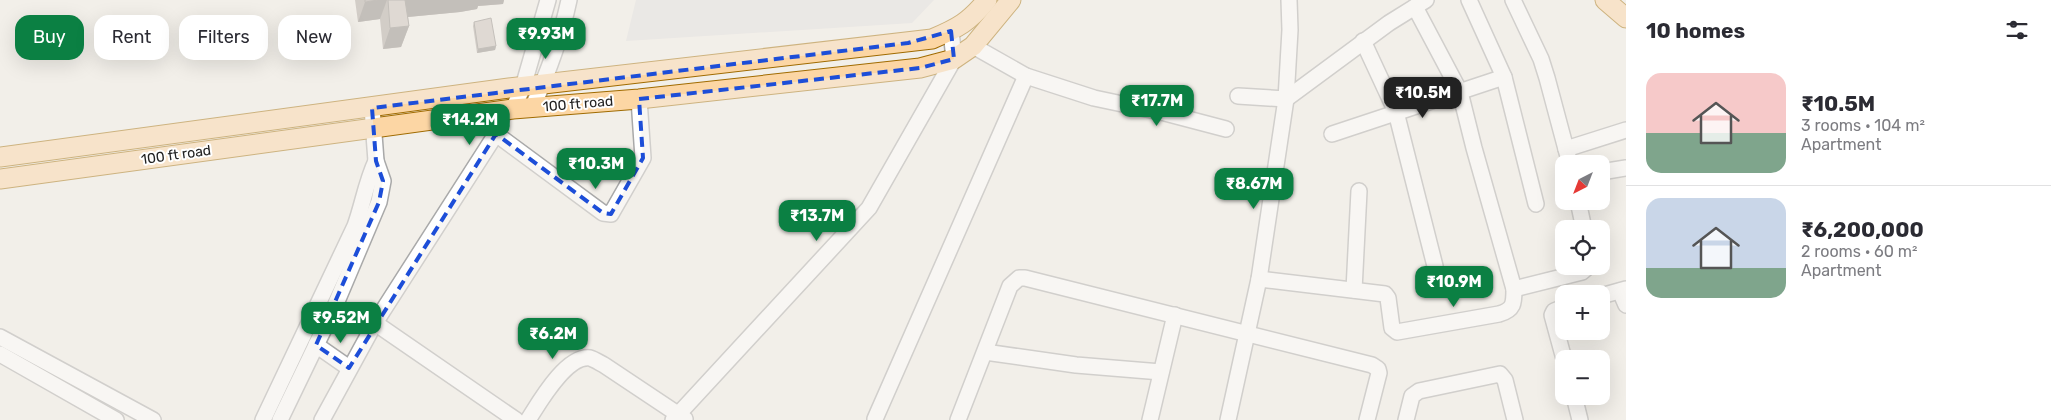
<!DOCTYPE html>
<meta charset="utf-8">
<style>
:root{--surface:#fff;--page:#f7f7f7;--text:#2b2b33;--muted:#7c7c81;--line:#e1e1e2;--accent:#0b8043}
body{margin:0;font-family:Rubik,sans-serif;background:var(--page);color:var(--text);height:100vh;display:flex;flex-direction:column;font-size:19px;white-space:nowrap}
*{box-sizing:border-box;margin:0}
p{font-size:16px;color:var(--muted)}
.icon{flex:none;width:28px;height:28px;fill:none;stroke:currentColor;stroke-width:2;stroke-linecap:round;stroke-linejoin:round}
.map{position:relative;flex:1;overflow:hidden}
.sheet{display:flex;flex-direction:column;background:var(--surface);width:425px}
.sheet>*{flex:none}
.banner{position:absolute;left:15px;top:15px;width:475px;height:45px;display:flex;gap:10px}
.needle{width:32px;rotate:222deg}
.buttons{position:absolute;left:1555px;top:155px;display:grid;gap:10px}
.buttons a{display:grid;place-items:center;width:55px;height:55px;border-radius:10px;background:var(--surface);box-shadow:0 5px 20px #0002;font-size:25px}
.price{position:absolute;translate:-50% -42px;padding:0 11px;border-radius:10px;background:var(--accent);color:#fff;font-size:16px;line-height:32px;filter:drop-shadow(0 1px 2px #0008)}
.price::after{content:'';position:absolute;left:50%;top:30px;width:15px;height:11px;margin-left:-8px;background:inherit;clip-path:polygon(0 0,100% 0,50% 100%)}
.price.current{background:#222;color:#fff}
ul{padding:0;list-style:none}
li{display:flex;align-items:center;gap:15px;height:125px;padding:0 20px}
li+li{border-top:1px solid var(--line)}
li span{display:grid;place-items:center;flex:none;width:140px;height:100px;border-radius:15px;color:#555}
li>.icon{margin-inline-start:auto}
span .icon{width:60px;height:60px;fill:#fffc;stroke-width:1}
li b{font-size:21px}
h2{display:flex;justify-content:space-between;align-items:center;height:60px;padding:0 20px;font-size:21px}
.tag{padding:0 18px;border-radius:15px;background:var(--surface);box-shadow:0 5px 20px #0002;font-size:18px;line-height:45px}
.tag.current{background:var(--accent);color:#fff}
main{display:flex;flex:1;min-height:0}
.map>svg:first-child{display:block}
</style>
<main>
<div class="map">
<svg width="1626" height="420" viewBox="0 0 1626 420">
<rect width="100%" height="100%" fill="#f2efe9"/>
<path fill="#e0dfdf" d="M 636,0 L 934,0 L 912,23 L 626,41 Z"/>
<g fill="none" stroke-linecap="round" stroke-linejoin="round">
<defs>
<g id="minor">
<path d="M 1469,0 L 1504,77 L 1536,204"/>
<path d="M 1513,0 L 1541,59 L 1547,78 L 1570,164"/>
<path d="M 1363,41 L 1396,112 L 1435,266"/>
<path d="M 973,46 L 1026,76 L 1094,98 L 1165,113 L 1226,129"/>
<path d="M 1238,96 L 1286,99 L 1389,23 L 1426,0"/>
<path d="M 532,108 C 548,73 561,38 569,0"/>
<path d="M 513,109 L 523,87 L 548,0"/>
<path d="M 496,134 L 603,213 L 611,214 L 643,158 L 639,99"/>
<path d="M 1332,134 L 1504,77"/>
<path d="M 1566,149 L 1626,130"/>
<path d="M 1601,172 L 1626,168"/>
<path d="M 1578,201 L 1584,229"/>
<path d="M 1259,279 L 1385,294 L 1388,298 L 1392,328 L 1397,332 L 1499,314 C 1514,310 1514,303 1514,289 L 1474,148 L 1460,92 L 1415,7"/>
<path d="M 1514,289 L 1582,272 L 1589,266"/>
<path d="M 1354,290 L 1359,191"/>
<path d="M 1620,291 L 1626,305"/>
<path d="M 1601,296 L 1626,289"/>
<path d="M 1564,307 L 1554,311 L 1552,315 L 1564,359"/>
<path d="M 375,323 L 496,134 L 504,111"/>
<path d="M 0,337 L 153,420"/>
<path d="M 316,345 L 349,368"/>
<path d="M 985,352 L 1076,365 L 1161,372"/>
<path d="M 0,354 L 116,420"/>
<path d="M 1574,396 L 1580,420"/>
<path d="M 875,419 L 1026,76"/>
<path d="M 263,420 L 355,226 C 363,204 366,182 376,161"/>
<path d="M 280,420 L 335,306 L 379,202 L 383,181 L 376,161 L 372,108"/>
<path d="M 322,420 L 375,323 L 516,420"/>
<path d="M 528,420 C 539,403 566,355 590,358 C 594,359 600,363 604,365 L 685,419"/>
<path d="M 673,420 L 869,208 L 954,59 L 951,31"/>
<path d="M 958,420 L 1010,286 L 1019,278 L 1025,278 L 1372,365 L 1378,369 L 1379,373 L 1367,420"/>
<path d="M 1150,420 L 1175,315"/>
<path d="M 1228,420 L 1259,279 L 1286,99 L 1290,30 L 1289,0"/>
<path d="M 1406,420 L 1412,396 L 1419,391 L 1500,374 L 1505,380 L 1515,420"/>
</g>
<g id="major">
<path d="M 1605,0 L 1626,18"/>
<path d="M 0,157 L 509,88 L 932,39 C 958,28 969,22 987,0"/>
<path d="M 0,179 L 513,109 L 639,99 L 920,68 L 954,59 L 973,46 L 1011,0"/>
</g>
</defs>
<use href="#minor" stroke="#a9a9a9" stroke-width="18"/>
<use href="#major" stroke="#a06b00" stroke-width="21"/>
<use href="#minor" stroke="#fff" stroke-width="15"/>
<use href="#major" stroke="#fcd6a4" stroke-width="19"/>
</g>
<g fill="#aba49e">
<path d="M 355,0 L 504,0 L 503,4 L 478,6 L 477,9 L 460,12 L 408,17 L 409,26 L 401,47 L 383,49 L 380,19 L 358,22 Z"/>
<path d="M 474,22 L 496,46 L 495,50 L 477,53 L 473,26 Z"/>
</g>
<g fill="#8b8681">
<path d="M 378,0 L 387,0 L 380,19 L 358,22 L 365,2 Z"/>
<path d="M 404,0 L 504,0 L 503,4 L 478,6 L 477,9 L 460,12 L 397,18 Z"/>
<path d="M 409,26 L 401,47 L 383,49 L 390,28 Z"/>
<path d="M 496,46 L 495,50 L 477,53 L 478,49 Z"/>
</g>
<g fill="#c7bfb8" stroke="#8b8681">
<path d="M 365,0 L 378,0 L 365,2 Z"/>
<path d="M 388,0 L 405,0 L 409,26 L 390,28 Z"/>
<path d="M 491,18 L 496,46 L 478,49 L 474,22 Z"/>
</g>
<path d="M0 0H1626V420H0ZM 951,31 L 954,59 L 920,68 L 639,99 L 643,158 L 611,214 L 603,213 L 496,134 L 349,368 L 316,345 L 379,202 L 383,181 L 376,161 L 372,108 L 908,43 Z" fill="#f2efe9" fill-opacity=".55" fill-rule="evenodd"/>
<path fill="none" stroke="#1d4ed8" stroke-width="4" stroke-dasharray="10 6" stroke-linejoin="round" d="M 951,31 L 954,59 L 920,68 L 639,99 L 643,158 L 611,214 L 603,213 L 496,134 L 349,368 L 316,345 L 379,202 L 383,181 L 376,161 L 372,108 L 908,43 Z"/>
<g text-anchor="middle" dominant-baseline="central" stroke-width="4" stroke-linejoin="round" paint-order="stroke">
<g font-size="14" fill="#222" stroke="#fff">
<text transform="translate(578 104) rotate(-5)">100 ft road</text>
<text transform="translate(176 155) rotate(-8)">100 ft road</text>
</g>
</g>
</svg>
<div class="buttons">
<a><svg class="needle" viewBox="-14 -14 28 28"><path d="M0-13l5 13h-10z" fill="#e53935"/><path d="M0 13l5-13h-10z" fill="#7c7c81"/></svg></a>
<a><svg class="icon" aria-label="locate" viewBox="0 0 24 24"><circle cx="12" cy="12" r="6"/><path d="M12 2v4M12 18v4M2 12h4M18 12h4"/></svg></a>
<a>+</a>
<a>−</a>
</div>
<b class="price" style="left:546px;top:60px">₹9.93M</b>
<b class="price current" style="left:1423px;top:119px">₹10.5M</b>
<b class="price" style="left:1157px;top:127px">₹17.7M</b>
<b class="price" style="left:470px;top:146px">₹14.2M</b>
<b class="price" style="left:596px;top:190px">₹10.3M</b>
<b class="price" style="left:1254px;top:210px">₹8.67M</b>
<b class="price" style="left:817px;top:242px">₹13.7M</b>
<b class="price" style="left:1454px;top:308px">₹10.9M</b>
<b class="price" style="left:341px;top:344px">₹9.52M</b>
<b class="price" style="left:553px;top:360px">₹6.2M</b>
<div class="banner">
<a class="tag current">Buy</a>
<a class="tag">Rent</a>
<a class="tag">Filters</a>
<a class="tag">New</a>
</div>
</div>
<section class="sheet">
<h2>10 homes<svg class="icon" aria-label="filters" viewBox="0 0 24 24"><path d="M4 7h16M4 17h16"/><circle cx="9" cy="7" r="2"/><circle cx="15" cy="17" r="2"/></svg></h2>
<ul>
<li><span style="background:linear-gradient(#f6c9c9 60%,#7fa58c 0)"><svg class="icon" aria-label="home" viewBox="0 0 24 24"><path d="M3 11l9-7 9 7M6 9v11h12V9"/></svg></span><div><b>₹10.5M</b><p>3 rooms · 104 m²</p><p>Apartment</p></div></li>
<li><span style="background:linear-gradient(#c9d6e8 70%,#7fa58c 0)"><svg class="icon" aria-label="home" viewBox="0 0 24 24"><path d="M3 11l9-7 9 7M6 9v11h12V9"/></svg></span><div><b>₹6,200,000</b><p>2 rooms · 60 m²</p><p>Apartment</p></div></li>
</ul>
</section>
</main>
